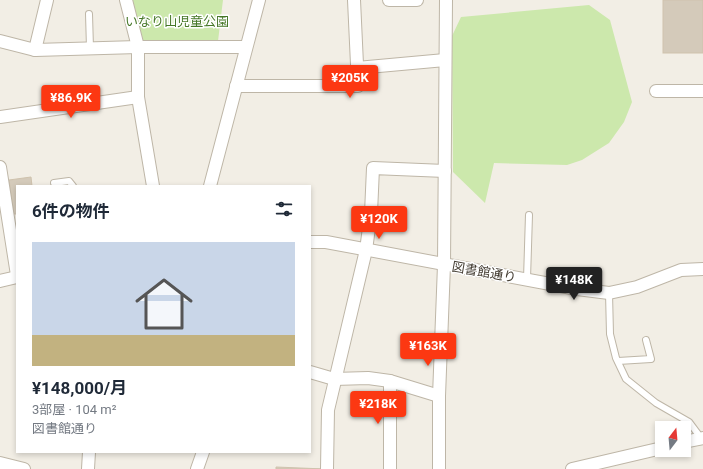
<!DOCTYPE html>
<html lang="ja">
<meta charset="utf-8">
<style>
:root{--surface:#fff;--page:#f6f6f7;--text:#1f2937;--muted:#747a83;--accent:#fc3812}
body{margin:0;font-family:Roboto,"Noto Sans JP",sans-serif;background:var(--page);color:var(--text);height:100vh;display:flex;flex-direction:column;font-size:15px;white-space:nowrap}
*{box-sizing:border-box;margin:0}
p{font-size:13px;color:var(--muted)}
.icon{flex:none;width:22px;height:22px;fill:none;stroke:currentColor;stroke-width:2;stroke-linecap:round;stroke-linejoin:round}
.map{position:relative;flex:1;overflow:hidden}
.side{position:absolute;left:16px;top:185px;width:295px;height:268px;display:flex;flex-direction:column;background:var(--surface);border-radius:0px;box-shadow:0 2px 6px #0003}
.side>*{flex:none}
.needle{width:26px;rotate:16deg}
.tools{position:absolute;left:655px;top:421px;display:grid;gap:8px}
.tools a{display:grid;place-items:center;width:36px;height:36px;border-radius:0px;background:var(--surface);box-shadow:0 2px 6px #0003;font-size:20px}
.price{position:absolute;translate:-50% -34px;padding:0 9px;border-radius:4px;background:var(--accent);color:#fff;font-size:13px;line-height:26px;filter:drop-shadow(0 1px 2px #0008)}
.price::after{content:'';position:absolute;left:50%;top:24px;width:12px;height:9px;margin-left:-6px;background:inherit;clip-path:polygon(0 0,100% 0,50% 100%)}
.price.active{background:#222;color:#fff}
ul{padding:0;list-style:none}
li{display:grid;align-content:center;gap:8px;height:212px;padding:0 16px}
li span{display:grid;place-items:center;height:124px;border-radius:0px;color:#555}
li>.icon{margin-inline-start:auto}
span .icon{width:72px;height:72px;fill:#fffc;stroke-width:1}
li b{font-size:17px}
h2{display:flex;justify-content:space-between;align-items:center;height:48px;padding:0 16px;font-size:17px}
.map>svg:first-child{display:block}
</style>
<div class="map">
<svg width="703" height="469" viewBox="0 0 703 469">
<rect width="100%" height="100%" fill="#f2eee5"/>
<g fill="#cce8ac">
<path d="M 130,0 L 223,0 L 218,41 L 146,43 L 141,40 Z"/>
<path d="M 589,5 L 610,20 L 632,102 L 624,122 L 609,143 L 582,160 L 567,165 L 494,163 L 485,203 L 453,172 L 452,36 L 461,17 Z"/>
</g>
<g fill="#d4caba" stroke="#cfc2ad">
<rect x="663" y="0" width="40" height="53"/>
<path d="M 31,177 L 32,186 L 17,186 L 17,214 L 14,214 L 9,180 Z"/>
<path d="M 276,467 L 325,469 L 276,469 Z"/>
</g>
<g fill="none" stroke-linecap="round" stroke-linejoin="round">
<defs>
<g id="service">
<path d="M 89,14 L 90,48"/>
<path d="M 54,183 L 69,181 L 73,186"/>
<path d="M 527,279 L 529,215"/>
<path d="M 609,293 L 610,334 L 616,358 L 626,379 L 656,403 L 689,422 L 701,438"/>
<path d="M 618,361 L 651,359 L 646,340"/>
</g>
<g id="minor">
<path d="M 126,0 L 138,47 L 138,97 L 153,186"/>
<path d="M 389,0 L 417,0"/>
<path d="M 0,41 L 35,50 L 138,47 L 246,47"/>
<path d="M 35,50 L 47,0"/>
<path d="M 357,68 L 445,60"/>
<path d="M 236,86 L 358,86 L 354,0"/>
<path d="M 656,91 L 703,91"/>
<path d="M 0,117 L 138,97"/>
<path d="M 0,167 L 17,275"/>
<path d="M 210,186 L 259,0"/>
<path d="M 310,242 L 326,242 L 577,289 L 609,293 L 637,287 L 681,270 L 703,269"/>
<path d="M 0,281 L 17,277"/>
<path d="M 310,372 L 334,379 L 368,378 L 390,381 L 439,396"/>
<path d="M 390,381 L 390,469"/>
<path d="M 684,442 L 703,438"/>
<path d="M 0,463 L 24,469"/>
<path d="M 88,469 L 89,452"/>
<path d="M 197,469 L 203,452"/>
<path d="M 327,469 L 328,410 L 366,250 L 371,213 L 373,168 L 445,171"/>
<path d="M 439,469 L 439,396 L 444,265 L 446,0"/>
<path d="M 572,469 L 662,448"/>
</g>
</defs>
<use href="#service" stroke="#beb6a7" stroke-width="8"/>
<use href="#minor" stroke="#beb6a7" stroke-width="14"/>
<use href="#service" stroke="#fff" stroke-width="6"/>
<use href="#minor" stroke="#fff" stroke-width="12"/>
</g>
<g text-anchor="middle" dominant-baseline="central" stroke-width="3" stroke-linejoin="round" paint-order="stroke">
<g font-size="13" fill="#457727" stroke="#fff">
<text x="177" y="21">いなり山児童公園</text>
</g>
<g font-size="13" fill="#453e34" stroke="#fff">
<text transform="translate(484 272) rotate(10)">図書館通り</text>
</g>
</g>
</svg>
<div class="tools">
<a><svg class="needle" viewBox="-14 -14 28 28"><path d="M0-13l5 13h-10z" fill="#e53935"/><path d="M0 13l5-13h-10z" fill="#747a83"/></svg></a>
</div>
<b class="price" style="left:350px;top:99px">¥205K</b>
<b class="price" style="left:71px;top:119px">¥86.9K</b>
<b class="price" style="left:379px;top:240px">¥120K</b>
<b class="price active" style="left:574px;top:301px">¥148K</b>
<b class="price" style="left:428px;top:367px">¥163K</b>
<b class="price" style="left:378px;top:425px">¥218K</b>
<section class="side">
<h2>6件の物件<svg class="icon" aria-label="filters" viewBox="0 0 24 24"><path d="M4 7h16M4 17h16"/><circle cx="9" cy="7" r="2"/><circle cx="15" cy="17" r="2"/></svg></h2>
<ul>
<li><span style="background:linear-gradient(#c9d6e8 75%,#c2b280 0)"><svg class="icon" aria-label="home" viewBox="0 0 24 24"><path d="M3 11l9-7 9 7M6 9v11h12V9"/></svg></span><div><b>¥148,000/月</b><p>3部屋 · 104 m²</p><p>図書館通り</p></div></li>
</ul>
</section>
</div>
